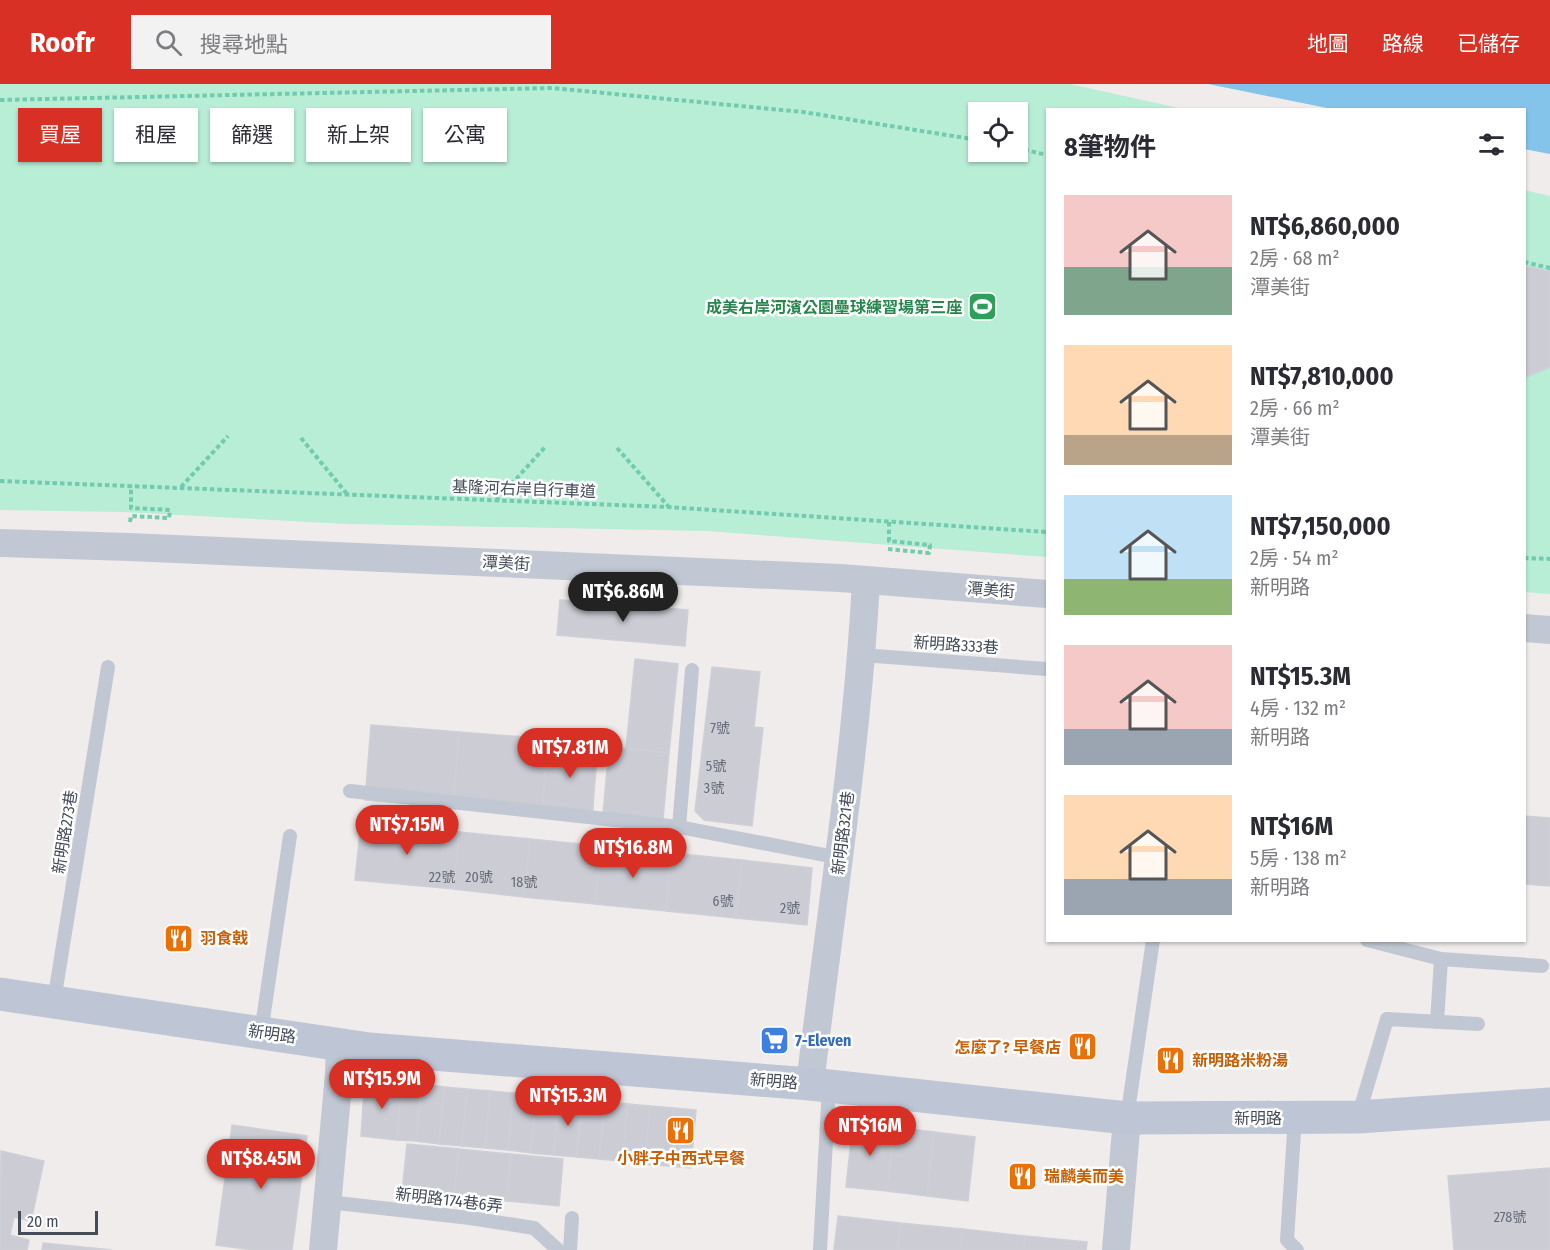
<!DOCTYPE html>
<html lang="zh-TW">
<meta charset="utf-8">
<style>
:root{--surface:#fff;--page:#f2f2f3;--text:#2b2b33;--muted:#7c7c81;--accent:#d93025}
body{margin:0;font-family:"Fira Sans Condensed","Noto Sans TC",sans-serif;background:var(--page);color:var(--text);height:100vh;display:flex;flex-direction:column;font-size:22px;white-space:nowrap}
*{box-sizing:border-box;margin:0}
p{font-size:20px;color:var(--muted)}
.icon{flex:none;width:33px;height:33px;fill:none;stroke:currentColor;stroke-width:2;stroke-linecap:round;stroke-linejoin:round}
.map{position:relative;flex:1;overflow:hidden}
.panel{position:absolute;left:1046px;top:24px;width:480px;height:834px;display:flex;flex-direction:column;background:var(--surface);border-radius:0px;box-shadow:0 2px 4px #0004}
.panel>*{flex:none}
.top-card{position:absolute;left:18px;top:24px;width:570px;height:54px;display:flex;gap:12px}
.tools{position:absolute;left:968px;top:18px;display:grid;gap:12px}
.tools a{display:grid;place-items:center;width:60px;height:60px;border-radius:0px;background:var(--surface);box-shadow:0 2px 4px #0004;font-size:30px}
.scale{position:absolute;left:18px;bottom:15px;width:80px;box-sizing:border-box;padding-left:6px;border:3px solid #444b59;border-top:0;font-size:16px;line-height:21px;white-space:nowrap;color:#444b59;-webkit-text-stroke:4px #fff;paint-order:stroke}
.price{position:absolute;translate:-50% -51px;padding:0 14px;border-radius:21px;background:var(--accent);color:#fff;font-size:20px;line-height:39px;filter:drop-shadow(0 2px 3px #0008)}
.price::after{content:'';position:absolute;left:50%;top:36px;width:18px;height:14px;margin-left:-9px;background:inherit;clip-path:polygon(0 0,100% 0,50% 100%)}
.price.selected{background:#222;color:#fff}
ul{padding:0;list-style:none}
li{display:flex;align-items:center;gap:18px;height:150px;padding:0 18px}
li span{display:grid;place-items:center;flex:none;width:168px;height:120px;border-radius:0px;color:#555}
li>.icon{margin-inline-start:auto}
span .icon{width:72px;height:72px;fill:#fffc;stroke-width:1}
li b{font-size:26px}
h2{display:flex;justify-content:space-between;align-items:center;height:72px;padding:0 18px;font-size:26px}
.chip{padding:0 21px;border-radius:0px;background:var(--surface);box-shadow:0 2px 4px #0004;font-size:21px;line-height:54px}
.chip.selected{background:var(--accent);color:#fff}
header{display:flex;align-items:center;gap:36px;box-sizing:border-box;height:84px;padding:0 30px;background:var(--accent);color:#fff}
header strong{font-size:28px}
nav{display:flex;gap:33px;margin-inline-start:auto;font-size:21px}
.search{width:420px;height:54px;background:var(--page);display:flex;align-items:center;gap:15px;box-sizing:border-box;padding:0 21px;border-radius:0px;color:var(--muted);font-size:22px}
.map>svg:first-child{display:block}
</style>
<header>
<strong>Roofr</strong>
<div class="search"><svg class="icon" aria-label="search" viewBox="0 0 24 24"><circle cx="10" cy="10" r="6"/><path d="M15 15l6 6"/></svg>搜尋地點</div>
<nav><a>地圖</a><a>路線</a><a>已儲存</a></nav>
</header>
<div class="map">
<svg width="1550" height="1166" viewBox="0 0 1550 1166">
<rect width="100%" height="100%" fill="#efeceb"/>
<g fill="#b8edd6" fill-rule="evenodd">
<path d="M 0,0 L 1070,0 L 1183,25 L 1047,26 L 1047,473 L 707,447 L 348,440 L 123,428 L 0,426 ZM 978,28 L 1017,28 L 1017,68 L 978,68 Z"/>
<path d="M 1524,106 L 1550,112 L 1550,510 L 1524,508 Z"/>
</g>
<path fill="#85c4ea" d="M 1208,0 L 1550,0 L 1550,70 L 1524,65 L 1524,26 L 1332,25 Z"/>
<g fill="#cbccd4" stroke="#cfd0d7" stroke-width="1.5">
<path d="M 1524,182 L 1550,187 L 1550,283 L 1524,294 Z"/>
<path d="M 560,516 L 688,526 L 685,562 L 557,551 Z"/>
<path d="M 635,575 L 678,580 L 669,669 L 626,664 Z"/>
<path d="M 712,583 L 760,588 L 754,643 L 763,644 L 752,742 L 704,736 L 695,727 Z"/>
<path d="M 371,641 L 459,648 L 453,723 L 365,716 Z"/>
<path d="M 459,648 L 548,655 L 542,731 L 453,723 Z"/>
<path d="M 548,655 L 598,659 L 592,735 L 542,731 Z"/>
<path d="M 609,663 L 669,669 L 663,736 L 603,730 Z"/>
<path d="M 1524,732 L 1550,734 L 1550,802 L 1524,800 Z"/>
<path d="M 361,738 L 459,748 L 454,805 L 355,796 Z"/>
<path d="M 459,748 L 530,755 L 524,813 L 454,805 Z"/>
<path d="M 530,755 L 601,762 L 595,820 L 524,813 Z"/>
<path d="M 601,762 L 671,769 L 666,827 L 595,820 Z"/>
<path d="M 671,769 L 742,776 L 736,834 L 666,827 Z"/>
<path d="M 742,776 L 812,784 L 807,841 L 736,834 Z"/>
<path d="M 384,996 L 402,998 L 397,1056 L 361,1052 L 364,1006 Z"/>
<path d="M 402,998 L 422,1000 L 416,1057 L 397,1056 Z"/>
<path d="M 422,1000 L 444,1003 L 439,1060 L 416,1057 Z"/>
<path d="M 444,1003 L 467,1005 L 462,1062 L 439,1060 Z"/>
<path d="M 467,1005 L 490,1007 L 485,1064 L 462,1062 Z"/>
<path d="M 490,1007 L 513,1009 L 508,1066 L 485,1064 Z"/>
<path d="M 513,1009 L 536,1011 L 531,1069 L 508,1066 Z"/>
<path d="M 536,1011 L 559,1013 L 554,1071 L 531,1069 Z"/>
<path d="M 559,1013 L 582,1016 L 577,1073 L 554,1071 Z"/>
<path d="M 582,1016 L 605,1018 L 599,1075 L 577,1073 Z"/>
<path d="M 605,1018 L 628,1020 L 622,1077 L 599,1075 Z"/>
<path d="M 628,1020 L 650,1022 L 645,1080 L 622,1077 Z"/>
<path d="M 650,1022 L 673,1024 L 668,1082 L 645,1080 Z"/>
<path d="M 673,1024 L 696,1026 L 691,1084 L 668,1082 Z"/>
<path d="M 853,1039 L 894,1043 L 887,1107 L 846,1103 Z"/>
<path d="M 232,1041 L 307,1052 L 292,1166 L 252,1166 L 216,1161 Z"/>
<path d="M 894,1043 L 934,1048 L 927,1112 L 887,1107 Z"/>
<path d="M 934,1048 L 975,1053 L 968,1117 L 927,1112 Z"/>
<path d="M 407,1060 L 459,1065 L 454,1112 L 402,1108 Z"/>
<path d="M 459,1065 L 511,1070 L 507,1117 L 454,1112 Z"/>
<path d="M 1,1067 L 44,1077 L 31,1137 L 14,1133 L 10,1151 L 29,1156 L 27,1166 L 0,1166 Z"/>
<path d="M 511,1070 L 563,1075 L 559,1122 L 507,1117 Z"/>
<path d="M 1550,1084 L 1550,1166 L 1454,1166 L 1448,1092 Z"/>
<path d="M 838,1132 L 900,1139 L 898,1166 L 834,1166 Z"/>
<path d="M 900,1139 L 963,1145 L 960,1166 L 898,1166 Z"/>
<path d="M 963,1145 L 1025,1152 L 1024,1166 L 960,1166 Z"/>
<path d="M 1025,1152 L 1087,1158 L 1086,1166 L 1024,1166 Z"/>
<path d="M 43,1159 L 112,1166 L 42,1166 Z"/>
</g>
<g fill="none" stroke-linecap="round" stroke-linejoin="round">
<g stroke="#71cbae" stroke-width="4" stroke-dasharray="4.5 3" stroke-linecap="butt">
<path d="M 0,16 L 552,4 L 803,28 L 978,56"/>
<path d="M 1017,64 L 1047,71"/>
<path d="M 1524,178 L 1550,184"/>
<path d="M 301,354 L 347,410"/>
<path d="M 617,364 L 668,422"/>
<path d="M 0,397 L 668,423 L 1047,448"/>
<path d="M 181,403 L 228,352"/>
<path d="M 496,417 L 546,362"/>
<path d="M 130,438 L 131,432 L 169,434 L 170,426 L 131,424 L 131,402"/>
<path d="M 888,465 L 929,469 L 930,461 L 889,457 L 889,437"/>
<path d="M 1524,474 L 1550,475"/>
</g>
<g stroke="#c2c8d3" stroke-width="14">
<path d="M 862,571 L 1047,585"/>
<path d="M 350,707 L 679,743 L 840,774"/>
<path d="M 679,743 L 692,586"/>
<path d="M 1367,856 L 1441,875"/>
<path d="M 54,917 L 108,583"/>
<path d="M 1437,938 L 1441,875 L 1542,882"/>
<path d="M 261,949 L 290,752"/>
<path d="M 1295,1033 L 1287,1156 L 1297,1166"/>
<path d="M 1358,1033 L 1387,935 L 1478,940"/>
<path d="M 1127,1034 L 1153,856"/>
<path d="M 328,1118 L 470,1134 L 534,1144 L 558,1166"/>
<path d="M 570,1166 L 572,1134"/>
<path d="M 820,1166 L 829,1002"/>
</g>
<g stroke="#c2c8d3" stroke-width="28">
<path d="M 0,459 L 129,463 L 840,494 L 1047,510"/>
<path d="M 1524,544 L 1550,546"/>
<path d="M 810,1000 C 830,832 857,666 866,497"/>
<path d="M 323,1166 L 339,990 L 340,961"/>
<path d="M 1116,1166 L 1127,1034"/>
</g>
<path stroke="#bec5d5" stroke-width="33" d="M 0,910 L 369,965 L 810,1000 L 1127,1034 L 1358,1033 L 1550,1020"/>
</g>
<defs>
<symbol id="stadium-square" viewBox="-11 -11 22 22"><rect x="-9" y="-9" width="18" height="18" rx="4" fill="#2e9e5b" stroke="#fff"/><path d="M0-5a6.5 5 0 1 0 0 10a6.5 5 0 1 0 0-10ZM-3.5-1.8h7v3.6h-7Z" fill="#fff"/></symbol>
<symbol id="restaurant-square" viewBox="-11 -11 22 22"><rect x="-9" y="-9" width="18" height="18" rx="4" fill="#e8710a" stroke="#fff"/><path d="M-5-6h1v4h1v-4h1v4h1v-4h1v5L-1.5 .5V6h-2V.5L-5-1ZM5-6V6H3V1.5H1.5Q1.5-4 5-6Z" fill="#fff"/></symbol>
<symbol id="supermarket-square" viewBox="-11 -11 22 22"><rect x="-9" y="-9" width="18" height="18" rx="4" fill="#3f7fe0" stroke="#fff"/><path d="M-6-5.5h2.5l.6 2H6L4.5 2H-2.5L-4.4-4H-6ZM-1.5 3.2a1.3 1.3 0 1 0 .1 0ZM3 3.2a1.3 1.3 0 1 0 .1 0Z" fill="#fff"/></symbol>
</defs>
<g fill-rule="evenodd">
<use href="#stadium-square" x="966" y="206" width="33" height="33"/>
<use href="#restaurant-square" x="162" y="838" width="33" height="33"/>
<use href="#supermarket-square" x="758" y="940" width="33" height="33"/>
<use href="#restaurant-square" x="1066" y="946" width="33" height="33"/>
<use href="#restaurant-square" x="1154" y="960" width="33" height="33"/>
<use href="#restaurant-square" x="664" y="1030" width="33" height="33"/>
<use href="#restaurant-square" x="1006" y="1076" width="33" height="33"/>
</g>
<g text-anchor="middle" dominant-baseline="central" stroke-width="5" stroke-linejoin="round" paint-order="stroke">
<g font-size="14" fill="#666b78">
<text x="720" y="644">7號</text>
<text x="716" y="682">5號</text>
<text x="714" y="704">3號</text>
<text x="442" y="793">22號</text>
<text x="479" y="793">20號</text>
<text x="524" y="798">18號</text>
<text x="723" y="817">6號</text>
<text x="790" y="824">2號</text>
<text x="1510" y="1133">278號</text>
</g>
<g font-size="16" font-weight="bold" fill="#27864d" stroke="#fff" text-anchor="end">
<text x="962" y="223">成美右岸河濱公園壘球練習場第三座</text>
</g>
<g font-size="16" fill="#444b59" stroke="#fff">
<text transform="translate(524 405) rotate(2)">基隆河右岸自行車道</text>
<text transform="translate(506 479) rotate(3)">潭美街</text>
<text transform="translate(991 506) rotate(4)">潭美街</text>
<text transform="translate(956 561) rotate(4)">新明路333巷</text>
<text transform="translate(65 748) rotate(-81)">新明路273巷</text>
<text transform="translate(843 749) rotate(-83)">新明路321巷</text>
<text transform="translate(272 950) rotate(8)">新明路</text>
<text transform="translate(774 997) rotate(5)">新明路</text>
<text x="1258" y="1034">新明路</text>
<text transform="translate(449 1116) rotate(7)">新明路174巷6弄</text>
</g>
<g font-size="16" font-weight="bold" fill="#c56008" stroke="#fff" text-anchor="start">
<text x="200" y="854">羽食戟</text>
<text x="1061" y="963" text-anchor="end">怎麼了? 早餐店</text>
<text x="1192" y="976">新明路米粉湯</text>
<text x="681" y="1074" text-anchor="middle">小胖子中西式早餐</text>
<text x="1044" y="1092">瑞麟美而美</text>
</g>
<g font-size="16" font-weight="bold" fill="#366cbe" stroke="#fff" text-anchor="start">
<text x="795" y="956">7-Eleven</text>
</g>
</g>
</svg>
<div class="tools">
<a><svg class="icon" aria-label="locate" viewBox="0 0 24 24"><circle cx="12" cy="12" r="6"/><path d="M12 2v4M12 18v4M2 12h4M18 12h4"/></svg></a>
</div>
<div class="scale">20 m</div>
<b class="price selected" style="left:623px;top:539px">NT$6.86M</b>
<b class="price" style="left:570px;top:695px">NT$7.81M</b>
<b class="price" style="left:407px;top:772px">NT$7.15M</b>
<b class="price" style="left:633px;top:795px">NT$16.8M</b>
<b class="price" style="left:382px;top:1026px">NT$15.9M</b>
<b class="price" style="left:568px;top:1043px">NT$15.3M</b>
<b class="price" style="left:870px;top:1073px">NT$16M</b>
<b class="price" style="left:261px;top:1106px">NT$8.45M</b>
<div class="top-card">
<a class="chip selected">買屋</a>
<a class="chip">租屋</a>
<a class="chip">篩選</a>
<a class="chip">新上架</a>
<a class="chip">公寓</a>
</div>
<section class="panel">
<h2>8筆物件<svg class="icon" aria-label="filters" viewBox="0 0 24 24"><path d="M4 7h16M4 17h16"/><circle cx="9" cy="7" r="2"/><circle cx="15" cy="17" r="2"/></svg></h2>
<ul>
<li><span style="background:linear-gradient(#f6c9c9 60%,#7fa58c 0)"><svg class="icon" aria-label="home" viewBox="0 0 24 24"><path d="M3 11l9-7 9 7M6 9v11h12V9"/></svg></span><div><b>NT$6,860,000</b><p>2房 · 68 m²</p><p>潭美街</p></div></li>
<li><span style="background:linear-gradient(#ffd9b3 75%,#b9a48a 0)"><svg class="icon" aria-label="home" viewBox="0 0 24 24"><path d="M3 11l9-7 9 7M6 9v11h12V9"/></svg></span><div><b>NT$7,810,000</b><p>2房 · 66 m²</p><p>潭美街</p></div></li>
<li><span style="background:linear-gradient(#bfe0f5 70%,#8fb573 0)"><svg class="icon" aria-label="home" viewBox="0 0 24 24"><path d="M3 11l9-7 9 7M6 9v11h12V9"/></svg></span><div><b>NT$7,150,000</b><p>2房 · 54 m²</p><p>新明路</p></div></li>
<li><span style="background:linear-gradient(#f6c9c9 70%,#9aa5b1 0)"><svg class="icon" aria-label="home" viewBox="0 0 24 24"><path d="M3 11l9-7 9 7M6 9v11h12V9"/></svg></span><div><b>NT$15.3M</b><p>4房 · 132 m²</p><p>新明路</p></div></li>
<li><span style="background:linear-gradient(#ffd9b3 70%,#9aa5b1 0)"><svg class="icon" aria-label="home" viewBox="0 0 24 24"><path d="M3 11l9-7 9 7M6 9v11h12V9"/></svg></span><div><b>NT$16M</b><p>5房 · 138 m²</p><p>新明路</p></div></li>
</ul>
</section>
</div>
